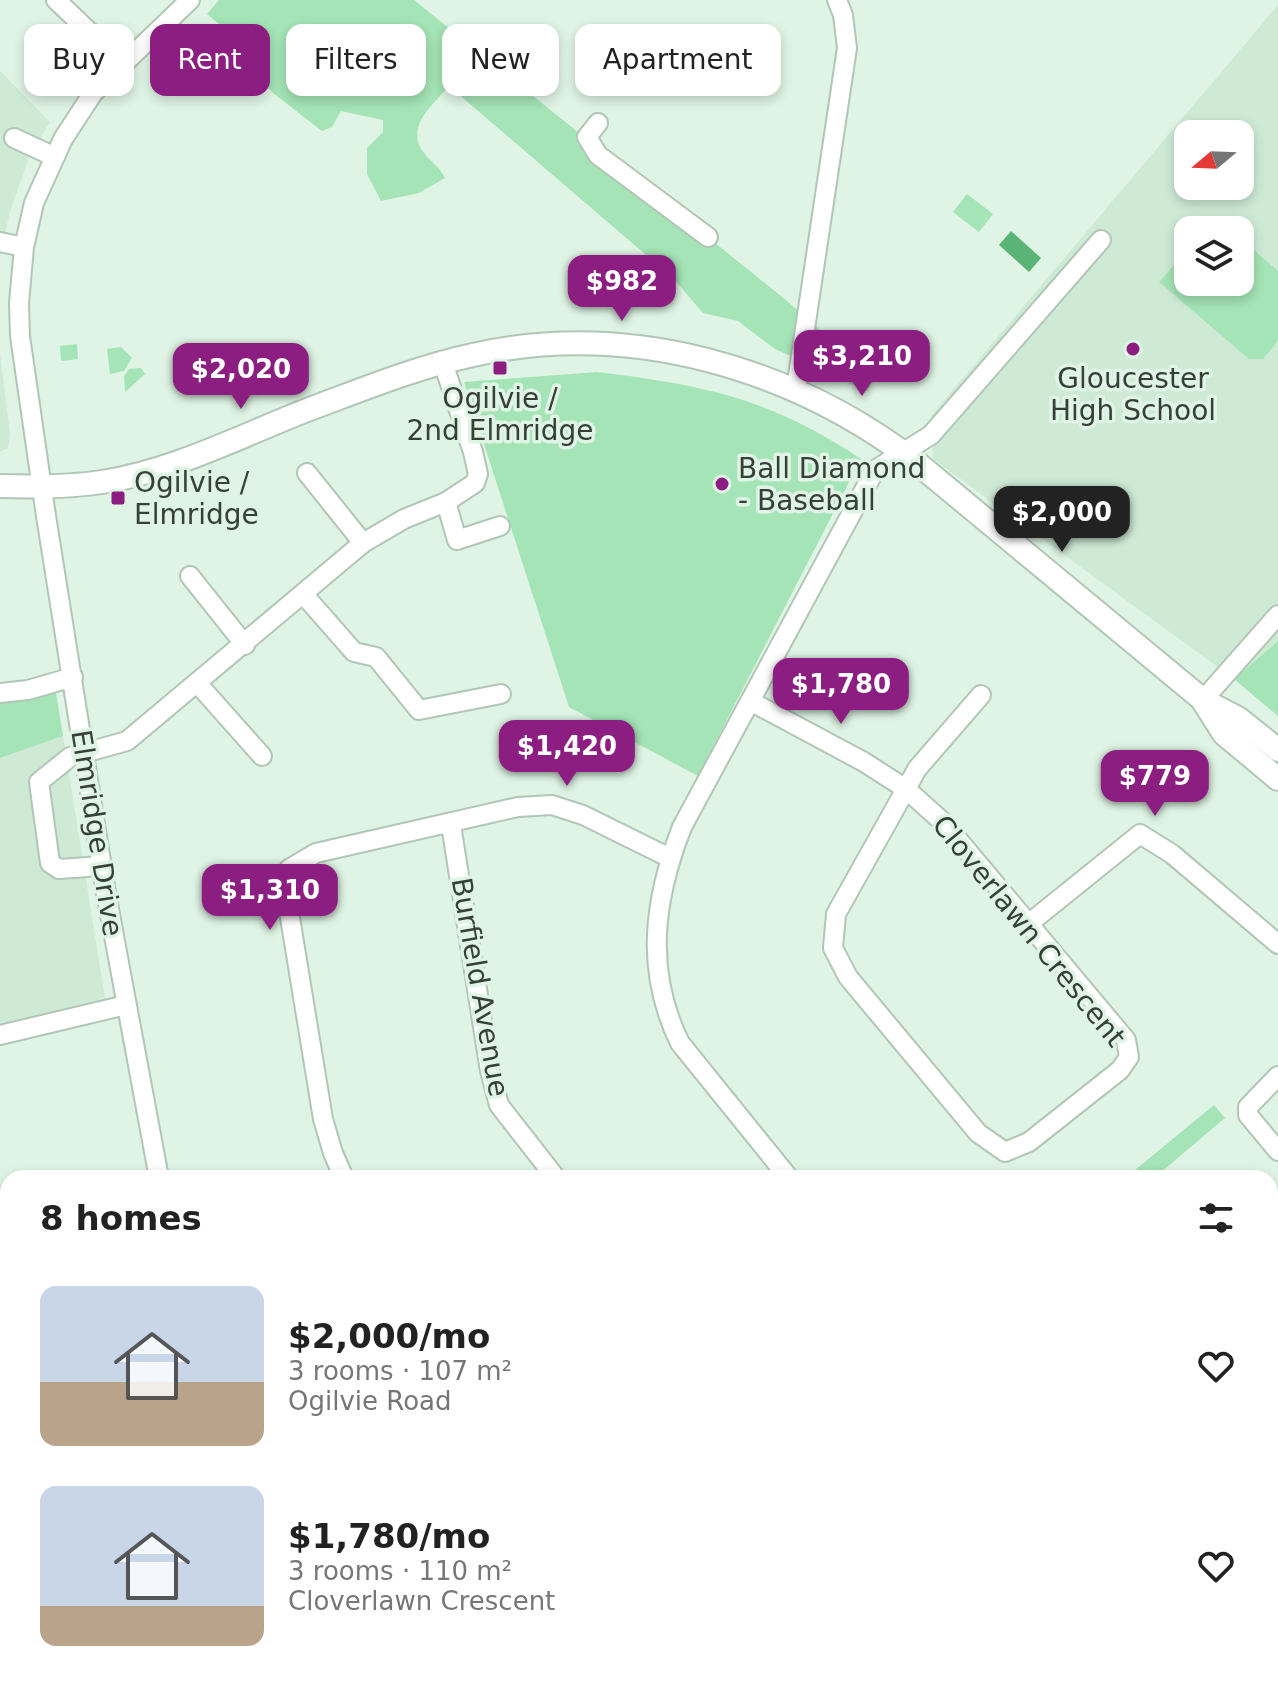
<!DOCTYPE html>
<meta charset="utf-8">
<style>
:root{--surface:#fff;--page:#f2f2f2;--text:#222;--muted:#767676;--accent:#8c1e81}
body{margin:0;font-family:"DejaVu Sans",sans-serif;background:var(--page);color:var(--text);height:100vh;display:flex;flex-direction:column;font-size:30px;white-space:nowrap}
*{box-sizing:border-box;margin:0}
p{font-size:26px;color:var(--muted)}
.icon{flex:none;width:44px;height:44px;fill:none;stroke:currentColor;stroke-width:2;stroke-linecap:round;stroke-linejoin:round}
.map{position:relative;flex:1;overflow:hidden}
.drawer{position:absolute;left:0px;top:1170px;width:1278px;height:512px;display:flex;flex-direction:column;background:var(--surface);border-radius:24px 24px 0 0;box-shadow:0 4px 12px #0003}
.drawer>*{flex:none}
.top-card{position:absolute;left:24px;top:24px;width:800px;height:72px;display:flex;gap:16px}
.needle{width:52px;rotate:251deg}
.tools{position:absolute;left:1174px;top:120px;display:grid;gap:16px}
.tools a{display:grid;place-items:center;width:80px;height:80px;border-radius:16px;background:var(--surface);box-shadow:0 4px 12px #0003;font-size:40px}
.price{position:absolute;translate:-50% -68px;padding:0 18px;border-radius:16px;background:var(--accent);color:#fff;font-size:26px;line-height:52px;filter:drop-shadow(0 2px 4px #0008)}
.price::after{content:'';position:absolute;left:50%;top:48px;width:24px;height:18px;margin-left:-12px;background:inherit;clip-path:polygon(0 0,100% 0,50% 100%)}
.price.selected{background:#222;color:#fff}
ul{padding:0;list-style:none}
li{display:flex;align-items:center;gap:24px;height:200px;padding:0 40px}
li span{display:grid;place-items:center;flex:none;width:224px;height:160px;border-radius:16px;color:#555}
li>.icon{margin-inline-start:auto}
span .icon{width:96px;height:96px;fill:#fffc;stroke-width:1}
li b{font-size:34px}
h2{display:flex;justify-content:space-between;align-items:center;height:96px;padding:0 40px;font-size:34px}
.chip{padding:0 28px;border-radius:16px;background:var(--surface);box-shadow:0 4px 12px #0003;font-size:28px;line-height:72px}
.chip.selected{background:var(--accent);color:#fff}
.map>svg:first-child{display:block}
</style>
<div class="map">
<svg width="1278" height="1682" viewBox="0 0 1278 1682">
<rect width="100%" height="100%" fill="#dff4e4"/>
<g fill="#ceead5" fill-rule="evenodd">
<path d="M 1278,5 L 1278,641 L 1234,679 L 933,459 L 931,416 ZM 1188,134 L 1240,134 L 1240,186 L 1188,186 ZM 1188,230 L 1240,230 L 1240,282 L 1188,282 Z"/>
<path d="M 0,71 L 50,122 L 30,155 L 10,211 L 0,257 Z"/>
<path d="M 0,354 L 10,434 L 8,448 L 0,452 Z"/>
<path d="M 63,736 L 105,998 L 0,1025 L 0,758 Z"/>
</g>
<g fill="#a4e4b6">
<path d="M 219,0 L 414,0 L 787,301 L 875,378 L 867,391 L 775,349 L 738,321 L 703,313 L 673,278 L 449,86 C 433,105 404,127 424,153 C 432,164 438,164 445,178 L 419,193 L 381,201 L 367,174 L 367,148 L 383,132 L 383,120 L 341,111 L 332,127 L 322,131 L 273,93 L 256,75 L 231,34 L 207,14 Z"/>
<path d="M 967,194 L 993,214 L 979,232 L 953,212 Z"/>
<path d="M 1240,238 L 1278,271 L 1278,341 L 1263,359 L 1249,359 L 1159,282 L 1188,249 L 1188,282 L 1240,282 Z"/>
<path d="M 77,344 L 78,359 L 61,361 L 60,346 Z"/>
<path d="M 121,347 L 132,358 L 124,371 L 110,374 L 107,349 Z"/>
<path d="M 141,368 L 145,374 L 125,392 L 124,376 L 129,369 Z"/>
<path d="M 597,372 C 704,385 769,398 861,459 L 698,776 L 569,707 L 464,382 Z"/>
<path d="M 1278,641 L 1278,716 L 1234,679 Z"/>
<path d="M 56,693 L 63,736 L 0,758 L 0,704 Z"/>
<path d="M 1214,1105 L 1225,1118 L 1154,1178 L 1136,1178 L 1134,1171 Z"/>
<path d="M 467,1674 L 457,1682 L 63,1682 L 57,1675 Z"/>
<path d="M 940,1674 L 1127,1674 L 1118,1682 L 930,1682 Z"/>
</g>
<path fill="#5ab478" d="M 1011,231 L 1041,258 L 1029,272 L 999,245 Z"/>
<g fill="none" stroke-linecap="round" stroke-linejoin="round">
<defs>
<g id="minor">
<path d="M 56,0 L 122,63"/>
<path d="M 598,123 L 587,137 L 598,155 L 708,237"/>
<path d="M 14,138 L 55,157"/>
<path d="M 0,242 L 24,247"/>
<path d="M 796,389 L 847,48 L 843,15 L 837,0"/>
<path d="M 307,473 L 363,543"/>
<path d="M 446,502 L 457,540 L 500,526"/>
<path d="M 190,576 L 245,645"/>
<path d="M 304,595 L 354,652 L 376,657 L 419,710 L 501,694"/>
<path d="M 198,684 L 262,756"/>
<path d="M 0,693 L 28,690 L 73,677"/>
<path d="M 1203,700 L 1278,615"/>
<path d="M 752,702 L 864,762 L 906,789 L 944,823 L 1126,1040 L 1129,1057 L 1120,1070 L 1029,1142 L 1005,1152 L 978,1133 L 848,977 L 833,948 L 836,914 L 906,789 L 917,769 L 981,695"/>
<path d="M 451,825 L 490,1071 L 499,1105 L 556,1178"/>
<path d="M 102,866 L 59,869 L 50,863 L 39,782 L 70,757 L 127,741 L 363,543 L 404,519 L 446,502 L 475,483 L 478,474 L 473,452 L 443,363"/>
<path d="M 1027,925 L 1140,834 L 1172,854 L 1278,944"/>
<path d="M 0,1035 L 126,1005"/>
<path d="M 1278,1076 L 1248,1107 L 1248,1115 L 1278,1151"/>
<path d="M 159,1178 L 106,893 L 46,516 L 20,336 L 19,303 L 24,247 L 34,203 L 63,139 L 93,93 L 190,0"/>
<path d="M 344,1178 L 333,1153 L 323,1119 L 284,881 L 289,869 L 316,853 L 518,807 L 552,805 L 583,815 L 670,858"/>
<path d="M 789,1178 L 680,1043 C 644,970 654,899 682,827 L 875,470 L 931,435 L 1101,240"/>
<path d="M 0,1368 L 8,1376"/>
<path d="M 1270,1379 L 1278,1389"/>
<path d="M 1270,1451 L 1278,1444"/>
<path d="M 0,1505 L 8,1513"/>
<path d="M 0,1609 L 8,1602"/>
<path d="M 769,1674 L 773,1678"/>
<path d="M 1201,1674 L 1208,1682"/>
</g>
<g id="major">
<path d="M 0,486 C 34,487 69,487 102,482 C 173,471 241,436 307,410 C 361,390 417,367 473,355 C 629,320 792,367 917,463 L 1203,700 L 1238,718 L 1278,750"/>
<path d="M 1203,701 L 1224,734 L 1278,779"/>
</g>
</defs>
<use href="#minor" stroke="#b2c6b7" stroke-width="22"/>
<use href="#major" stroke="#b2c6b7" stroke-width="26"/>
<use href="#minor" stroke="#fff" stroke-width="18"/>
<use href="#major" stroke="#fff" stroke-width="22"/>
</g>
<g fill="#8c1e81" stroke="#dff4e4" stroke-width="3">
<circle cx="1133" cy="349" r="8"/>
<rect x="492" y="360" width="16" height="16" rx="4"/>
<circle cx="722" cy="484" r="8"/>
<rect x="110" y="490" width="16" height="16" rx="4"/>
</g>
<g text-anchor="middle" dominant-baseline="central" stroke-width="7" stroke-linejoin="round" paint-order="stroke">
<g font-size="28" fill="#363f38" stroke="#dff4e4">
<text x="1133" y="378">Gloucester<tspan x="1133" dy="32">High School</tspan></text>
<text x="500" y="398">Ogilvie /<tspan x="500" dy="32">2nd Elmridge</tspan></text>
<text x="738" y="468" text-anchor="start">Ball Diamond<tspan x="738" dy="32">- Baseball</tspan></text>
<text x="134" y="482" text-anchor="start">Ogilvie /<tspan x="134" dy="32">Elmridge</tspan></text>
</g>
<g font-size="28" fill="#363f38" stroke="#dff4e4">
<text transform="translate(97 833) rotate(81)">Elmridge Drive</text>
<text transform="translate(1029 931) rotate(51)">Cloverlawn Crescent</text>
<text transform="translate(480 987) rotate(80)">Burfield Avenue</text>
</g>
</g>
</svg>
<div class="tools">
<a><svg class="needle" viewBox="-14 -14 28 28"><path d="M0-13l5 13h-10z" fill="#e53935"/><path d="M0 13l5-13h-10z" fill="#767676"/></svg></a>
<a><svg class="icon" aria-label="layers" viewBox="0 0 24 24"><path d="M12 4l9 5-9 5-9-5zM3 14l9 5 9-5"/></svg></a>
</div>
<b class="price" style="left:622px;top:323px">$982</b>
<b class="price" style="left:862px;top:398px">$3,210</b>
<b class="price" style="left:241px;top:411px">$2,020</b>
<b class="price selected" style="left:1062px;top:554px">$2,000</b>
<b class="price" style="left:841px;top:726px">$1,780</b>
<b class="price" style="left:567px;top:788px">$1,420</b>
<b class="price" style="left:1155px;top:818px">$779</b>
<b class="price" style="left:270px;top:932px">$1,310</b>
<div class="top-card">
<a class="chip">Buy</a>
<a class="chip selected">Rent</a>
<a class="chip">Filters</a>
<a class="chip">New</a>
<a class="chip">Apartment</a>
</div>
<section class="drawer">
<h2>8 homes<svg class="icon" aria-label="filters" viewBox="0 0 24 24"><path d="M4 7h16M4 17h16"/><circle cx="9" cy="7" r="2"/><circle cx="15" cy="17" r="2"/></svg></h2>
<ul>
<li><span style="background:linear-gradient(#c9d6e8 60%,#b9a48a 0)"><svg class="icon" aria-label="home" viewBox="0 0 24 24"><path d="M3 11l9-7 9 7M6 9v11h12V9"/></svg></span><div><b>$2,000/mo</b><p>3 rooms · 107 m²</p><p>Ogilvie Road</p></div><svg class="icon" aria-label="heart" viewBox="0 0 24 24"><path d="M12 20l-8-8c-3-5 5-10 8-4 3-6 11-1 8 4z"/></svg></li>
<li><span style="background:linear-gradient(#c9d6e8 75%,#b9a48a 0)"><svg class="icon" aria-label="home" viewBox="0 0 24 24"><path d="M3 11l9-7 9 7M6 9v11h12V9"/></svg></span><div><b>$1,780/mo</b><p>3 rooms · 110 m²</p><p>Cloverlawn Crescent</p></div><svg class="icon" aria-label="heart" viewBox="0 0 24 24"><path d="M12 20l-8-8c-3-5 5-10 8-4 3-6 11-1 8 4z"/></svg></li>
</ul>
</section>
</div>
